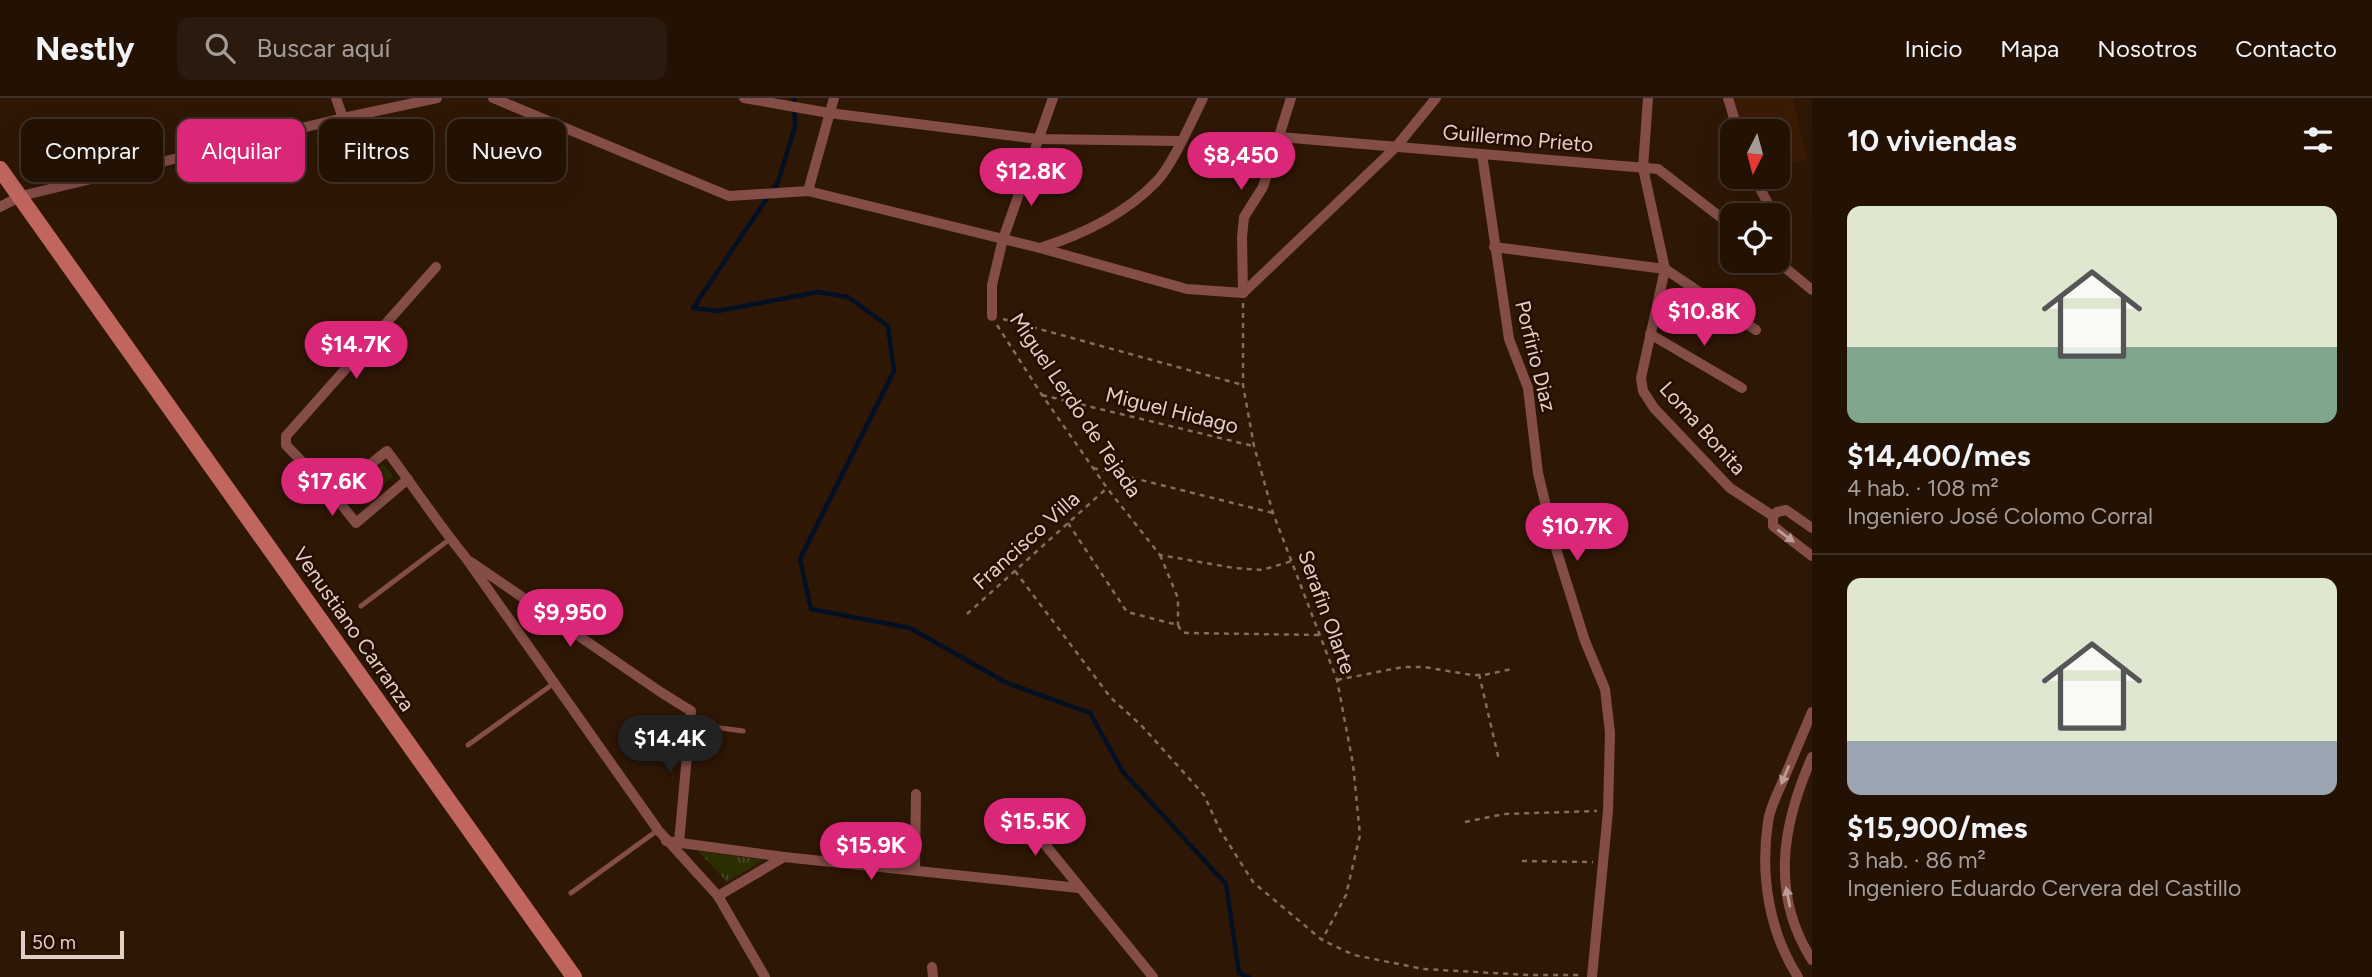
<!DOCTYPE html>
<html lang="es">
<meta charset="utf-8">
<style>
:root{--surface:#231104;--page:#2b1a0e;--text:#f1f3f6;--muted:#a39d9a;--line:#403126;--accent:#db2777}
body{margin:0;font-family:Figtree,sans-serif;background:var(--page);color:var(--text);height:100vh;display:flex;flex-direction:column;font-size:26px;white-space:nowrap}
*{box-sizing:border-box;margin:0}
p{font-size:23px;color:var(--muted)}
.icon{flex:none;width:38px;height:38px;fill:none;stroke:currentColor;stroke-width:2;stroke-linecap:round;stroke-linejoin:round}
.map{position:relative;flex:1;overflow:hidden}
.details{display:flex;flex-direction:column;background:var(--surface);width:560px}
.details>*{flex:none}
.guide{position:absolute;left:21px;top:21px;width:665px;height:63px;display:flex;gap:14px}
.needle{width:46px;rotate:186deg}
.tools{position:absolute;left:1720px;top:21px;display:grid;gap:14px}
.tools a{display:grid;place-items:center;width:70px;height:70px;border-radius:14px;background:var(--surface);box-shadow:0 7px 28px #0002,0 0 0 2px var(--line);font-size:35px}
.scale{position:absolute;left:21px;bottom:18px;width:103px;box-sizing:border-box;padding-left:7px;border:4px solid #e1d0c6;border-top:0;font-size:19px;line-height:24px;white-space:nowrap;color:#e1d0c6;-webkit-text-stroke:5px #250d01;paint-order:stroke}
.price{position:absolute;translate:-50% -60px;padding:0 16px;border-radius:24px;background:var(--accent);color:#fff;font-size:23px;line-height:46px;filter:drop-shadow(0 2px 4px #0008)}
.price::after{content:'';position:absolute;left:50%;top:42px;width:21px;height:16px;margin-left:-10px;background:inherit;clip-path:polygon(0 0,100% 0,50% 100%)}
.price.active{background:#222;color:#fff}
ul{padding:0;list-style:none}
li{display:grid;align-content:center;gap:14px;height:371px;padding:0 35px}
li+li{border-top:2px solid var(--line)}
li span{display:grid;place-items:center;height:217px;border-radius:14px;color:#555}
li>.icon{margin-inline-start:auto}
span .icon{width:126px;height:126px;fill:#fffc;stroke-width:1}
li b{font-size:30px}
h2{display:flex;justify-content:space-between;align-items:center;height:84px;padding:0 35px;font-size:30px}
.tag{padding:0 24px;border-radius:14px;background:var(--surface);box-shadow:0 7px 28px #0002,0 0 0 2px var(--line);font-size:24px;line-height:63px}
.tag.active{background:var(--accent);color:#fff}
header{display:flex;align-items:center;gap:42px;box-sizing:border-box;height:98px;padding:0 35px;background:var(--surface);border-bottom:2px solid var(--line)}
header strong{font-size:33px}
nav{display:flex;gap:38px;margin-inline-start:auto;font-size:24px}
.search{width:490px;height:63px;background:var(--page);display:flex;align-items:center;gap:18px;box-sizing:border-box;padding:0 24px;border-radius:14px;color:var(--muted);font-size:26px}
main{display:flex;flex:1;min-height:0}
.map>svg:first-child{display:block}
</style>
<header>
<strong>Nestly</strong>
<div class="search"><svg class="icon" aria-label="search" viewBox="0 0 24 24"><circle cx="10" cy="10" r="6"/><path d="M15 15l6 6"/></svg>Buscar aquí</div>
<nav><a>Inicio</a><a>Mapa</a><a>Nosotros</a><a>Contacto</a></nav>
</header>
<main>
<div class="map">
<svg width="1812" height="879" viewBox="0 0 1812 879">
<defs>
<pattern id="grass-tufts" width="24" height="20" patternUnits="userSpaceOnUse" patternTransform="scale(1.75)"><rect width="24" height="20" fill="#2c2d00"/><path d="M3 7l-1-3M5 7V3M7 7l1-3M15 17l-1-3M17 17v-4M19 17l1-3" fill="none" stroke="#4a4a24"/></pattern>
</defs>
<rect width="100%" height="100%" fill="#2f1706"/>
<path fill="#3a1b06" d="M 1733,0 L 1793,0 L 1807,62 L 1778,68 L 1778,33 L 1744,33 Z"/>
<g fill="url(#grass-tufts)">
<path d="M 383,366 L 393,378 L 355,408 L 347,395 Z"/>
<path d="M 698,753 L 764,762 L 727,784 Z"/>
</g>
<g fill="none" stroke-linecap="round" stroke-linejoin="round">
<path stroke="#011022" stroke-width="4.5" d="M 794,0 L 795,29 L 778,84 L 693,210 L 718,213 L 818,194 L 848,199 L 888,228 L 894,273 L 800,461 L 811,511 L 910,530 L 1007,585 L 1090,615 L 1123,674 L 1226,786 L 1239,875 L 1249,879"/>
<g stroke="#826e60" stroke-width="2.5" stroke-dasharray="5 5" stroke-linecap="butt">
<path d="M 1243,205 L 1243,287 L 1254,348 L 1273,415 L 1337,582 L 1353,666 L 1360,737 L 1346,797 L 1322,842"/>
<path d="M 1003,221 L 1243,287"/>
<path d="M 997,227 L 1042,297 L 1107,390 L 1160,457 L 1234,470 L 1262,472 L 1292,463"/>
<path d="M 1042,297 L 1253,348"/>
<path d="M 1093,370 L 1273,415"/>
<path d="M 1068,425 L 1127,514 L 1178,527"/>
<path d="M 1160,457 L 1178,500 L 1178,527"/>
<path d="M 1015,473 L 1111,600 L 1141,627 L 1204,697 L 1220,732 L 1253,784 L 1322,842 L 1354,857 L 1423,871 L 1529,877 L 1582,877"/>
<path d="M 967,516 L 1107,390"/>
<path d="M 1178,527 L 1181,533 L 1186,535 L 1320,537"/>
<path d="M 1479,576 L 1499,662"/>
<path d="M 1337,582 L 1403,569 L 1424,569 L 1472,577 L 1484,577 L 1512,571"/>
<path d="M 1465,724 L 1504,716 L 1597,713"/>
<path d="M 1522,763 L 1593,764"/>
</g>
<g stroke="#854d48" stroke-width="5">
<path d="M 361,508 L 450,441"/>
<path d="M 690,626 L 743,633"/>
<path d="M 468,647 L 553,586"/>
<path d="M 571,795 L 658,732"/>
</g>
<g stroke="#854d48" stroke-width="10">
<path d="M 336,0 L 343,20"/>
<path d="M 493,0 L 729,98 L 808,93 L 1040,150 L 1187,191 L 1243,195"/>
<path d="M 744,0 L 829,15 L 1038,41 L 1181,43"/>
<path d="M 1648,0 L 1643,70 L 1665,171 L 1641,280 L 1643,293 L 1654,310 L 1730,390 L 1773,418"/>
<path d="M 1728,0 L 1738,33"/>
<path d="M 1280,39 L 1658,71 L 1732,128"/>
<path d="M 1482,56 L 1509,241 L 1528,290 L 1538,375 L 1557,454 L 1585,543 L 1605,591 L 1610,635 L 1608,713 L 1592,879"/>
<path d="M 1754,79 L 1774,117"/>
<path d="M 808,93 L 834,0"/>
<path d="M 0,109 L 21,98 L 343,20 L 437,0"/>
<path d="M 1778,126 L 1783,167"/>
<path d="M 1494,149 L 1665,171 L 1756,232"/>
<path d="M 1040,150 C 1081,137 1125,116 1156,84 C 1172,68 1192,22 1203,0"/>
<path d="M 1777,163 L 1812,192"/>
<path d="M 1243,195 L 1396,49 L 1436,0"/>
<path d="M 1243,195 L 1242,139 L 1244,119 L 1263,89 L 1291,0"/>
<path d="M 992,218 L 992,187 L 1003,141 L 1053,0"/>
<path d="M 1650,236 L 1742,290"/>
<path d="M 408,381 L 356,425 L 333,396 L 387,353 C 414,389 438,426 466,460 L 658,732 L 718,798 L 765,879"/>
<path d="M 333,396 L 286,347 L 286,338 L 436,169"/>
<path d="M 1812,430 L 1786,412 L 1777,414 L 1773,418 L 1773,428 L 1812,458"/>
<path d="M 471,464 L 659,593 L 691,613 L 679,745"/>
<path d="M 1812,659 C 1782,727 1770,796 1812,862"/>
<path d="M 1016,711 L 1153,879"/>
<path d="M 666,743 L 784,759 L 1079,790"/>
<path d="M 915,772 L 916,696"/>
<path d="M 718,798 L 784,759"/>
<path d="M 932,869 L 933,879"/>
<path d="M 1798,879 C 1769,834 1760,777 1768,724 C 1770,708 1779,693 1785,678 C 1794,657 1803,635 1812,614"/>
</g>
<path stroke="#c0665f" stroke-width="16" d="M 0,71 L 574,879"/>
</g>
<defs><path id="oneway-solid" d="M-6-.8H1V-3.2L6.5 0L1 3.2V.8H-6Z" transform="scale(1.75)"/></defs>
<g fill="#bc9c94">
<use href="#oneway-solid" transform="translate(1786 438) rotate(37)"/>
<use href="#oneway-solid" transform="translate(1785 677) rotate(113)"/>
<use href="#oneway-solid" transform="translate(1788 799) rotate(-101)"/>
</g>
<g text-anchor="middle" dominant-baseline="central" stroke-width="5" stroke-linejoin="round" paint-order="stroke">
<g font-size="21" fill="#e1d0c6" stroke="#250d01">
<text transform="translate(1518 40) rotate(5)">Guillermo Prieto</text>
<text transform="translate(1536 258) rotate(76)">Porfirio Diaz</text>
<text transform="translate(1076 307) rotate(56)">Miguel Lerdo de Tejada</text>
<text transform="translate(1172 312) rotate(14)">Miguel Hidago</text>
<text transform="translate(1703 330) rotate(48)">Loma Bonita</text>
<text transform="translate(1026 442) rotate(-42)">Francisco Villa</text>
<text transform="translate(1327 514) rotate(70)">Serafin Olarte</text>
<text transform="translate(354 531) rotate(55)">Venustiano Carranza</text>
</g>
</g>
</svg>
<div class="tools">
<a><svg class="needle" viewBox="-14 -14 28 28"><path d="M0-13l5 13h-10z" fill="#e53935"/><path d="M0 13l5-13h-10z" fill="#a39d9a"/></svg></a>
<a><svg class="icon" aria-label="locate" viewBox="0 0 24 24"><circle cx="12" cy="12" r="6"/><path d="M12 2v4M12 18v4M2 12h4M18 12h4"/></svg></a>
</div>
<div class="scale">50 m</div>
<b class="price" style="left:1241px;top:94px">$8,450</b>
<b class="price" style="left:1031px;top:110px">$12.8K</b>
<b class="price" style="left:1704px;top:250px">$10.8K</b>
<b class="price" style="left:356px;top:283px">$14.7K</b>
<b class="price" style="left:332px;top:420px">$17.6K</b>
<b class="price" style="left:1577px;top:465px">$10.7K</b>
<b class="price" style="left:570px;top:551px">$9,950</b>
<b class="price active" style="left:670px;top:677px">$14.4K</b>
<b class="price" style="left:1035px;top:760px">$15.5K</b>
<b class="price" style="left:871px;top:784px">$15.9K</b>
<div class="guide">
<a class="tag">Comprar</a>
<a class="tag active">Alquilar</a>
<a class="tag">Filtros</a>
<a class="tag">Nuevo</a>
</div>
</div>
<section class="details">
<h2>10 viviendas<svg class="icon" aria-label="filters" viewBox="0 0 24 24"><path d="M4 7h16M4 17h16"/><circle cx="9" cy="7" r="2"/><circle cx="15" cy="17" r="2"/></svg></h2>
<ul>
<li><span style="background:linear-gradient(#dfe7d0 65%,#7fa58c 0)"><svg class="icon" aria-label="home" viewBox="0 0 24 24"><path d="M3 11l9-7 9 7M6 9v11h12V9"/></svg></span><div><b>$14,400/mes</b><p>4 hab. · 108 m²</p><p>Ingeniero José Colomo Corral</p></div></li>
<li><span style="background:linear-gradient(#dfe7d0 75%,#9aa5b1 0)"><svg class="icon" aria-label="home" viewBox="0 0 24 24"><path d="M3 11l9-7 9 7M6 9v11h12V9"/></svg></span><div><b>$15,900/mes</b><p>3 hab. · 86 m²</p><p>Ingeniero Eduardo Cervera del Castillo</p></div></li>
</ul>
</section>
</main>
